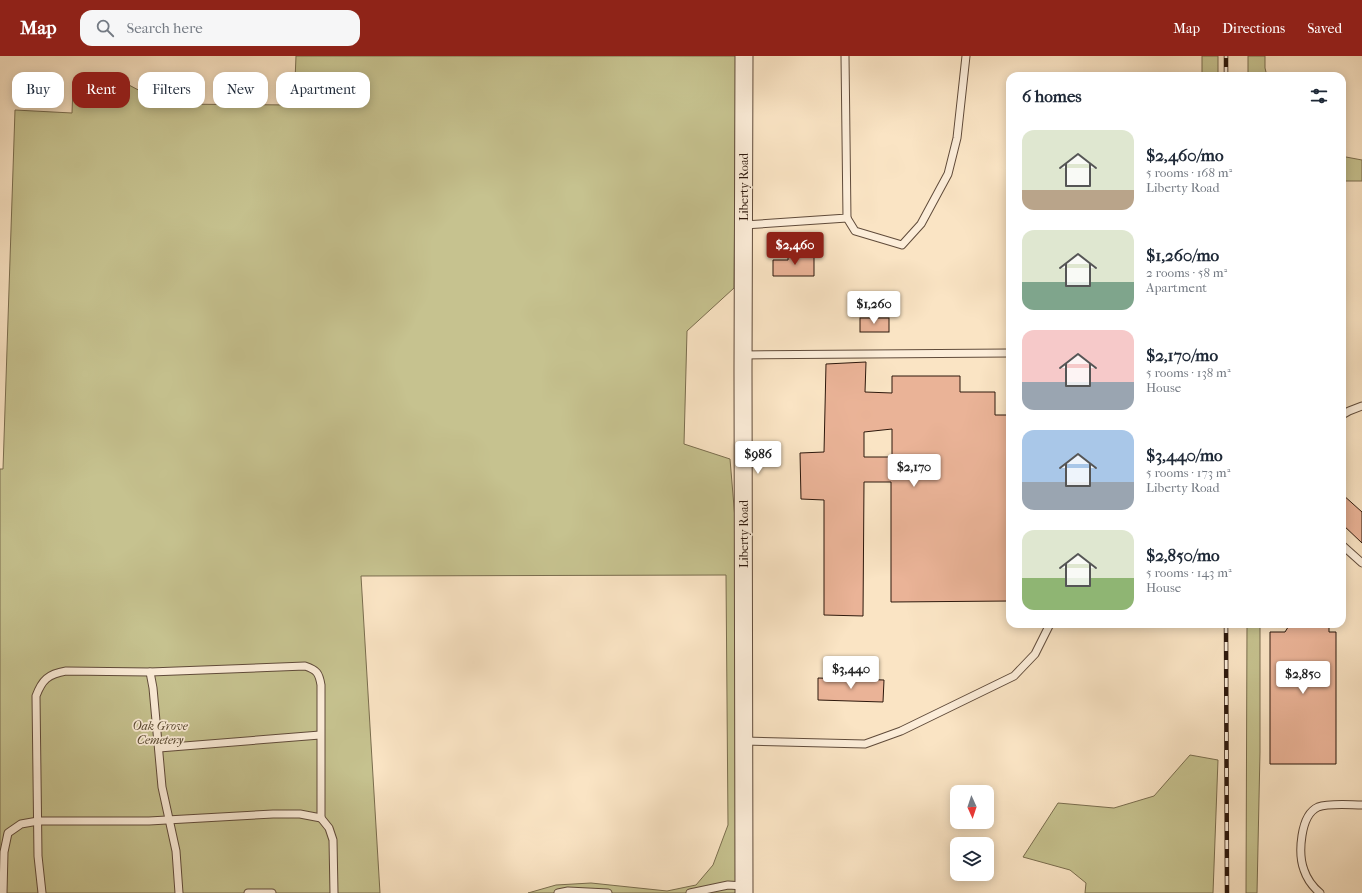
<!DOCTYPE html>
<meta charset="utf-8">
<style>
:root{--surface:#fff;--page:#f6f6f7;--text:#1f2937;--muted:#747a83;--accent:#8f2418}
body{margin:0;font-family:"IM FELL French Canon",serif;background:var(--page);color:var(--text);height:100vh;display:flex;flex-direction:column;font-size:15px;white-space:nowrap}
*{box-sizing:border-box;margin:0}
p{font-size:13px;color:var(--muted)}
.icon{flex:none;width:22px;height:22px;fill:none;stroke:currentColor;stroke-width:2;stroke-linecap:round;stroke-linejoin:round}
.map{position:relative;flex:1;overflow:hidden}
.side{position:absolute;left:1006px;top:16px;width:340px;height:556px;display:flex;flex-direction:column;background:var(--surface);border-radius:12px;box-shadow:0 2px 10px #0003}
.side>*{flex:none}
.banner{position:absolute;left:12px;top:16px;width:380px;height:36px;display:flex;gap:8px}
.needle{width:26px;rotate:177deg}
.fabs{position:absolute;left:950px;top:729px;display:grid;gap:8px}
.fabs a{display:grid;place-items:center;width:44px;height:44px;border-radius:8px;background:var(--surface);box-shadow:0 2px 10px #0003;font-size:20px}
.price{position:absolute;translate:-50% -34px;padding:0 9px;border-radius:4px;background:#fff;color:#222;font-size:13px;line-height:26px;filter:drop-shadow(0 1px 2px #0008)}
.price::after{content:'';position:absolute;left:50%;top:24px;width:12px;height:9px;margin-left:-6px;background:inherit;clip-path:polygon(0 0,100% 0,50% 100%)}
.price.active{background:var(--accent);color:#fff}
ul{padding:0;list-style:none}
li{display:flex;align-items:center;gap:12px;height:100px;padding:0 16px}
li span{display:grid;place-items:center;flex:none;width:112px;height:80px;border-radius:12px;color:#555}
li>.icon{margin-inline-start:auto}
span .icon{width:48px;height:48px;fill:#fffc;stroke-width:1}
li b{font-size:17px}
h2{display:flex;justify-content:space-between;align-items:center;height:48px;padding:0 16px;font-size:17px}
.pill{padding:0 14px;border-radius:12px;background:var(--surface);box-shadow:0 2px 10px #0003;font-size:14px;line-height:36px}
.pill.active{background:var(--accent);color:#fff}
header{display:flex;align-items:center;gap:24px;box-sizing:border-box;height:56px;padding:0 20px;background:var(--accent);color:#fff}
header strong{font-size:19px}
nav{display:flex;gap:22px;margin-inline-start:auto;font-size:14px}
.search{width:280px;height:36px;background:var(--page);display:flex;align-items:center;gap:10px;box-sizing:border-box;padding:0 14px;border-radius:12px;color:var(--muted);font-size:15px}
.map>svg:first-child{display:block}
</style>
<header>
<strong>Map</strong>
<div class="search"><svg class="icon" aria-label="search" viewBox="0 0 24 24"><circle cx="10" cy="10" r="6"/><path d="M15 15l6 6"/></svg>Search here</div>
<nav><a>Map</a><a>Directions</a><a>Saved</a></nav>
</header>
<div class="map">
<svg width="1362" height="837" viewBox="0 0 1362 837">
<rect width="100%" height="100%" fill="#fae4c4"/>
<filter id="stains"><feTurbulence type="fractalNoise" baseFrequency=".005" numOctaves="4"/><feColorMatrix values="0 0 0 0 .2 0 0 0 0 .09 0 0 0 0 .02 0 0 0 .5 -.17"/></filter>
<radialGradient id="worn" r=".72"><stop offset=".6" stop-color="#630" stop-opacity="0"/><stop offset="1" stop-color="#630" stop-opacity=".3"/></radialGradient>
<g fill="#c6c28f" stroke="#7a6d4e">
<path d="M 296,0 L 736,0 L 734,232 L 687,275 L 684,388 L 730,403 L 738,499 L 737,837 L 528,837 L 556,829 L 591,827 L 667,835 L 696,829 L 713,809 L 728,769 L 726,519 L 361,520 L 380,837 L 0,837 L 0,413 L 3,413 L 15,54 L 72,57 L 73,31 L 127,28 L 165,48 L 294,49 Z"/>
<rect x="1202" y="0" width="16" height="20"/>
<path d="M 1248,0 L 1265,0 L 1265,12 L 1267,20 L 1248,20 Z"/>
<path d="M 1342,98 L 1346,101 L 1362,104 L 1362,125 L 1342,125 Z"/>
<path d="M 1247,568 L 1260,568 L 1260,696 L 1257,837 L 1246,837 Z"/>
<path d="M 1190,699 L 1218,704 L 1213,837 L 1085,837 L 1086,827 L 1070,814 L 1023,801 L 1058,747 L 1114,752 L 1154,740 Z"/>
</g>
<g fill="#eab397" stroke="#2d180c" fill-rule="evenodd">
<path d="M 788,199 L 814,199 L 814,220 L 773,220 L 773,204 L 788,204 Z"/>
<rect x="860" y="262" width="29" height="14"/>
<path d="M 866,306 L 865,336 L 892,337 L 892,320 L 960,320 L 960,336 L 995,336 L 995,359 L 1010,359 L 1010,545 L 891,546 L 891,426 L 864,426 L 863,560 L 824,559 L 824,444 L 801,443 L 800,397 L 824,396 L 826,308 ZM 892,373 L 892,401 L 864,401 L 864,376 Z"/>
<path d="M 1342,438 L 1362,456 L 1362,487 L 1342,468 Z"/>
<path d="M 1290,568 L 1329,568 L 1329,576 L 1336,576 L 1336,708 L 1270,708 L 1270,576 L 1285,576 Z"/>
<path d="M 818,622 L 884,624 L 883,646 L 818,644 Z"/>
</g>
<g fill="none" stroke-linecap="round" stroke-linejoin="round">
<defs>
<g id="service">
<path d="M 847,162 L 855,175 L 902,189 L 921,168 L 948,118 L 957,82 L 966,0"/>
<path d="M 744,169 L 847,162 L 845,0"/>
<path d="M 743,299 L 1010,297"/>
<path d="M 1342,359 L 1349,355 L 1362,350"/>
<path d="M 1342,489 L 1362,507"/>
<path d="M 150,616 L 153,632 L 162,731 L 176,795 L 179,837"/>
<path d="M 744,685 L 865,688 L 901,675 L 1014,620 L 1035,598 L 1050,568"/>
<path d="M 159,692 L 320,679"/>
<path d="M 3,837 L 4,796 L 8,777 L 21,768 L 38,765 L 149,765 L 273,758 L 300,758 L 321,762"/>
<path d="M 42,837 L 38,800 L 36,640 C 42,624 48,618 66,615 L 150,616 L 305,610 C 317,614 319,617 321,629 L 321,762 L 329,772 L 333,784 L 334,837"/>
<path d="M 248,837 L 272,837"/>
<path d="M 558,837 L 568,835 L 608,837"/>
<path d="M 690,837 L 728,829 L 744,830"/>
<path d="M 1320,837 C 1313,831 1307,823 1304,814 C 1298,798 1300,759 1318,751 C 1329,747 1350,749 1362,749"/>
</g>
<path id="tertiary" d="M 744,837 L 743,315 L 744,0"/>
</defs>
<use href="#service" stroke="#604b3a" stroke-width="9"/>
<use href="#tertiary" stroke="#604b3a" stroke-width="19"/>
<use href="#service" stroke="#fcedd9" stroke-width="7"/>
<use href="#tertiary" stroke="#fcedd9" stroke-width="17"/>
<defs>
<g id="rail">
<path d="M 1226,20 L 1226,0"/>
<path d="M 1226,568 L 1227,837"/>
</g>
</defs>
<use href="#rail" stroke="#2d180c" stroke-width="4.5"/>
<use href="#rail" stroke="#fcedd9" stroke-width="3" stroke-dasharray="9" stroke-linecap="butt"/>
</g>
<g text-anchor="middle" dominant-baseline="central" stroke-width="3.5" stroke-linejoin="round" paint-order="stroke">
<g font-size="12" fill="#2d180c" stroke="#fcedd9">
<text transform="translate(744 131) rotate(-90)">Liberty Road</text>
<text transform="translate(744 478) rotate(-90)">Liberty Road</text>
</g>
<g font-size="12" font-style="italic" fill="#5b4b33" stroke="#fcedd9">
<text x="160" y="670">Oak Grove<tspan x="160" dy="14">Cemetery</tspan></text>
</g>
</g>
<rect width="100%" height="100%" filter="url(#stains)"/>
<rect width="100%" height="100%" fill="url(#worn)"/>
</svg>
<div class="fabs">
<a><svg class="needle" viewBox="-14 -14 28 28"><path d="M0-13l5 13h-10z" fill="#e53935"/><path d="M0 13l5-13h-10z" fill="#747a83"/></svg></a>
<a><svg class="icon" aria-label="layers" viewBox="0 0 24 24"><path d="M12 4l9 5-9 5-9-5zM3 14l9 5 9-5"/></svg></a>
</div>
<b class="price active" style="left:795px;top:210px">$2,460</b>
<b class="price" style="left:874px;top:269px">$1,260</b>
<b class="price" style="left:758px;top:419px">$986</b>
<b class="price" style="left:914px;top:432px">$2,170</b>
<b class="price" style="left:851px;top:634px">$3,440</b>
<b class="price" style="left:1303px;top:639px">$2,850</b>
<div class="banner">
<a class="pill">Buy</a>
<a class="pill active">Rent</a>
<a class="pill">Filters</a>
<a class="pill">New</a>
<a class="pill">Apartment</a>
</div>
<section class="side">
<h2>6 homes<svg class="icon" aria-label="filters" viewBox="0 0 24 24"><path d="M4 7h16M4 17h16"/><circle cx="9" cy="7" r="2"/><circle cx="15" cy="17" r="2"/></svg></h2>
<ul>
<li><span style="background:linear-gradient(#dfe7d0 75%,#b9a48a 0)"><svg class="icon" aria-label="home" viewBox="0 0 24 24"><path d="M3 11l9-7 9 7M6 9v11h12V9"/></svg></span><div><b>$2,460/mo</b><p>5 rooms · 168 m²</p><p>Liberty Road</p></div></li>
<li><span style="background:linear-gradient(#dfe7d0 65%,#7fa58c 0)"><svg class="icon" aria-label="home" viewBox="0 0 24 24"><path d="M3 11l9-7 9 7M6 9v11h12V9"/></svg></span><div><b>$1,260/mo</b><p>2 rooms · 58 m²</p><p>Apartment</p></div></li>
<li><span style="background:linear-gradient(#f6c9c9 65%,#9aa5b1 0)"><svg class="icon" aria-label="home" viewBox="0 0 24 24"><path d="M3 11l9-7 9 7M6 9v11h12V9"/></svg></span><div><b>$2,170/mo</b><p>5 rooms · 138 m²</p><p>House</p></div></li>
<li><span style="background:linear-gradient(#a9c7e8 65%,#9aa5b1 0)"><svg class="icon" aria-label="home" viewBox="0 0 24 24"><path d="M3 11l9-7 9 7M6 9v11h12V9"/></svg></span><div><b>$3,440/mo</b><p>5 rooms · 173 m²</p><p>Liberty Road</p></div></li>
<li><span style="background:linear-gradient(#dfe7d0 60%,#8fb573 0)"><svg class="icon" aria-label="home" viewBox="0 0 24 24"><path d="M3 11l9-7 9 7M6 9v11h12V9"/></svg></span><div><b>$2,850/mo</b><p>5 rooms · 143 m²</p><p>House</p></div></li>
</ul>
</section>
</div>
